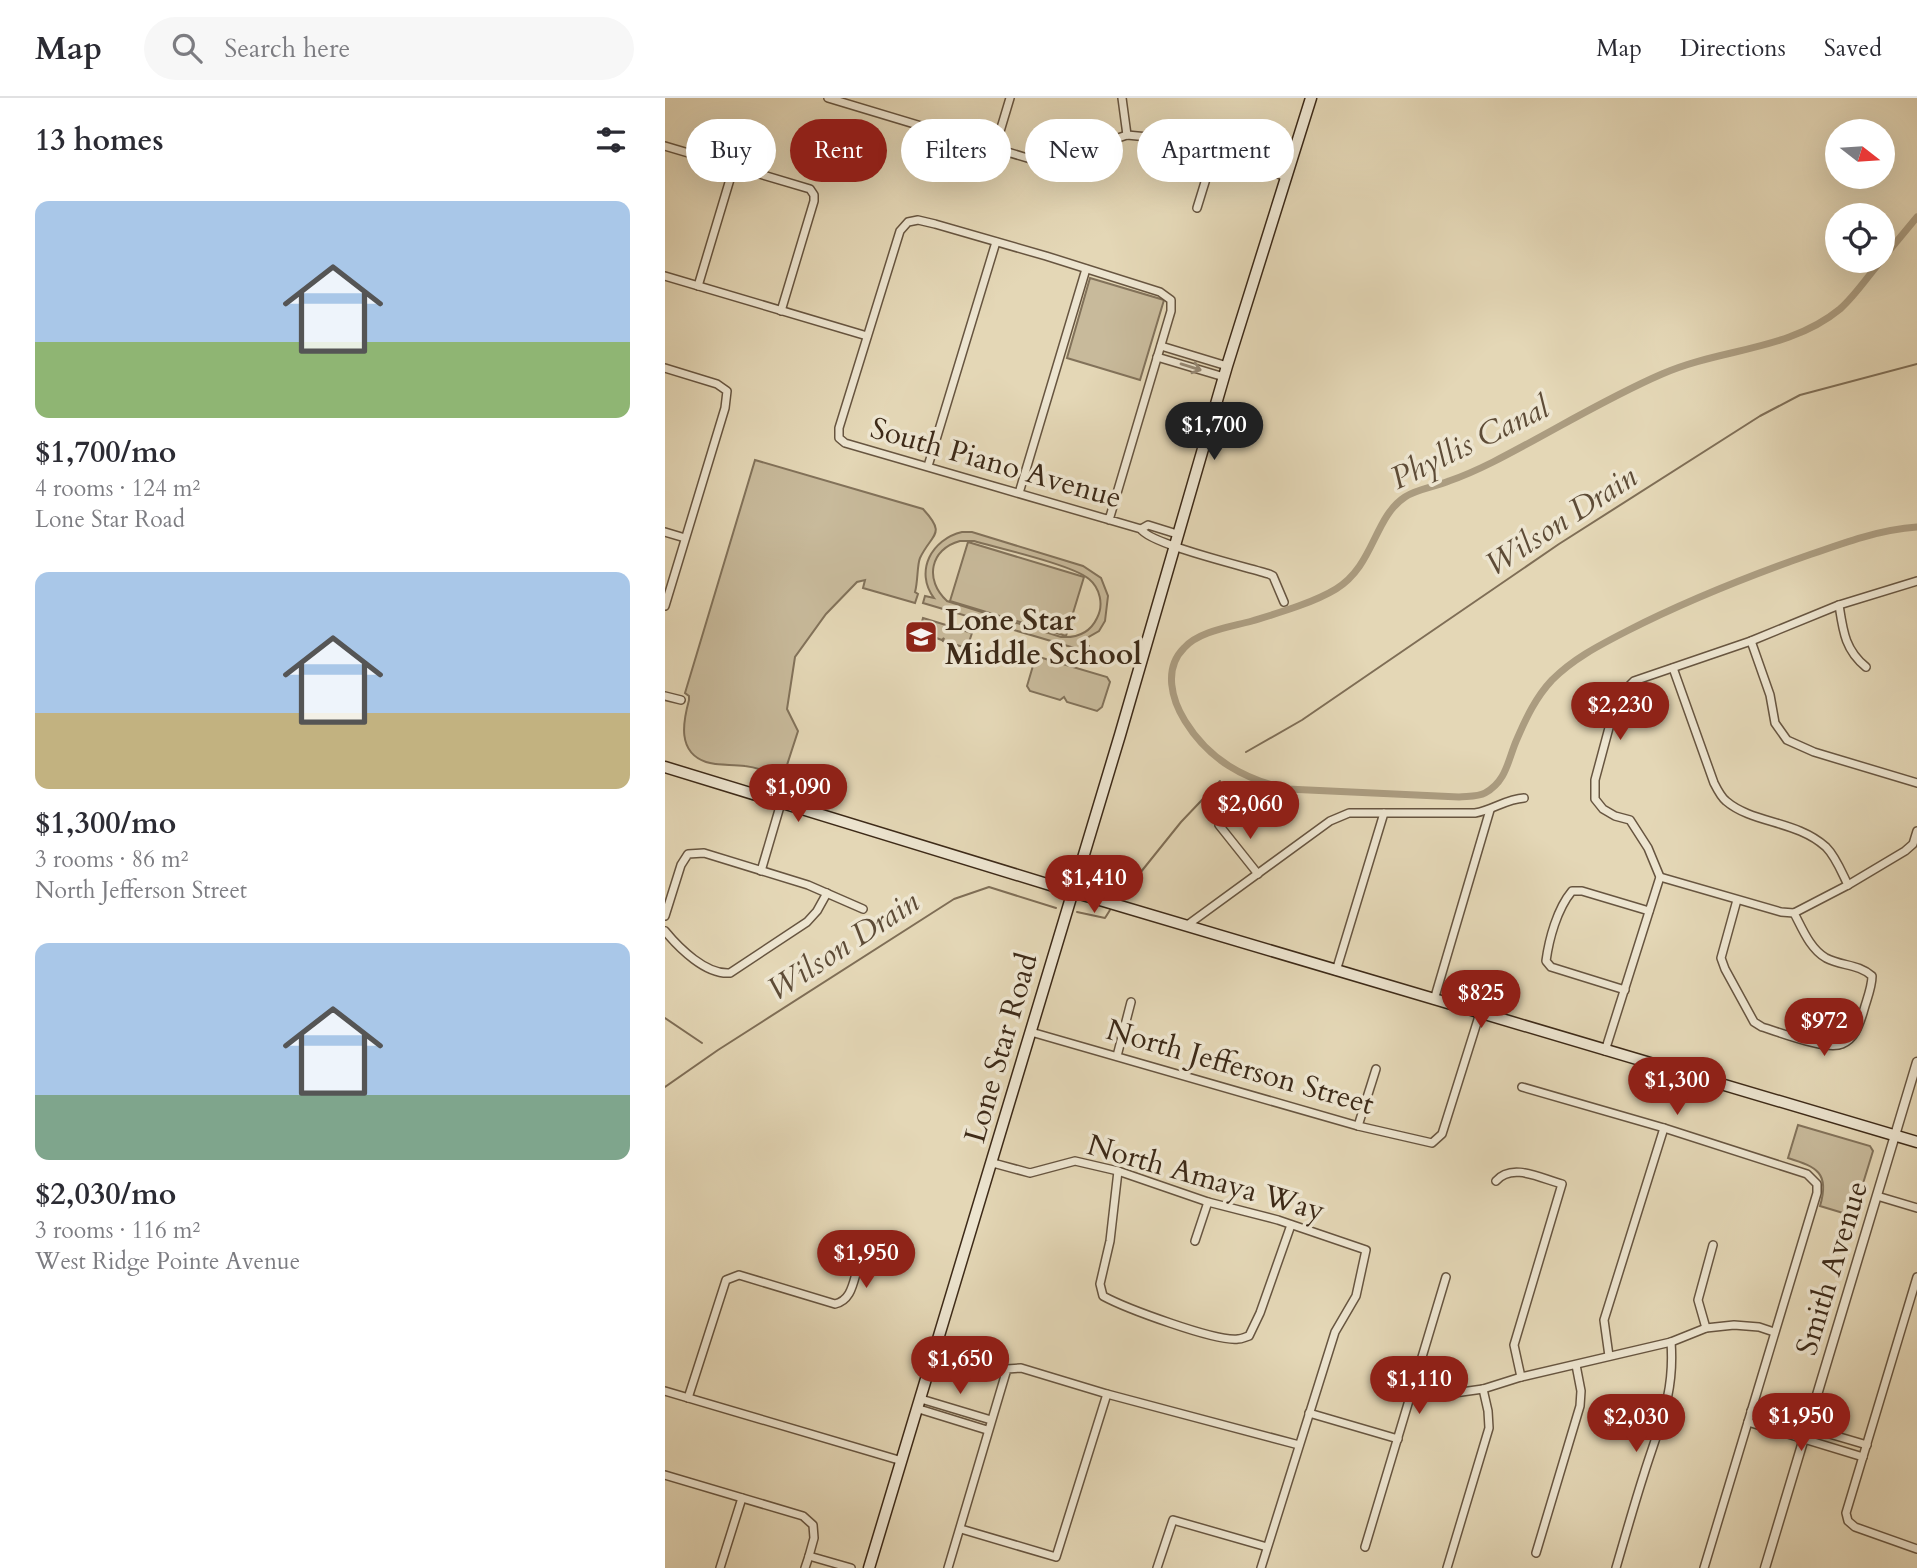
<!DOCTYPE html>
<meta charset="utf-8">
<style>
:root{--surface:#fff;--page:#f7f7f7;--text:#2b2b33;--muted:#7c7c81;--line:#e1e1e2;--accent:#8f2418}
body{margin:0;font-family:Cardo,serif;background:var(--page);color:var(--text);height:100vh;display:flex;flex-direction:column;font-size:26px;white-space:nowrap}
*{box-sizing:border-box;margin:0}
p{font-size:23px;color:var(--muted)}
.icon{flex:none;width:38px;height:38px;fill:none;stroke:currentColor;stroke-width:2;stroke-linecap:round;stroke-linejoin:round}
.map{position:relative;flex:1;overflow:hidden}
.side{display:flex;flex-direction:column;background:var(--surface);width:665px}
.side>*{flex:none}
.banner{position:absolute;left:21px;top:21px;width:665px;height:63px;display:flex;gap:14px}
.needle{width:46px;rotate:107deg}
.buttons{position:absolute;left:1160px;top:21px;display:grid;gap:14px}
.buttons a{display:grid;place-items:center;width:70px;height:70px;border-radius:50%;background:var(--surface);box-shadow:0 7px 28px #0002;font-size:35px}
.price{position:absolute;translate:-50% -60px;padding:0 16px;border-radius:24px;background:var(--accent);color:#fff;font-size:23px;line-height:46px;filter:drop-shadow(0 2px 4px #0008)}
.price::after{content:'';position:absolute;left:50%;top:42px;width:21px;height:16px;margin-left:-10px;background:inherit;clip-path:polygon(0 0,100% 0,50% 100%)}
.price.on{background:#222;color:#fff}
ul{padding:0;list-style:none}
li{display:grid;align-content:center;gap:14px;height:371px;padding:0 35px}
li span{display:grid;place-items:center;height:217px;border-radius:14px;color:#555}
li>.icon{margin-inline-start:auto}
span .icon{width:126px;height:126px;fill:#fffc;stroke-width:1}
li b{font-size:30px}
h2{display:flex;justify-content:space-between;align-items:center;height:84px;padding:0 35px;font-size:30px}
.pill{padding:0 24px;border-radius:32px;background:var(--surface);box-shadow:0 7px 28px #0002;font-size:24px;line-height:63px}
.pill.on{background:var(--accent);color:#fff}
header{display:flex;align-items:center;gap:42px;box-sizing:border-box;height:98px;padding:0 35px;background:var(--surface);border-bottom:2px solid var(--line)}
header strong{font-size:33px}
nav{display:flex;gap:38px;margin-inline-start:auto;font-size:24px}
.search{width:490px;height:63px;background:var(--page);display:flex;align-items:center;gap:18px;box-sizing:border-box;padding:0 24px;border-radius:38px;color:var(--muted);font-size:26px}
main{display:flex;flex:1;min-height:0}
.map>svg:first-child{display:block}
</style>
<header>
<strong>Map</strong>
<div class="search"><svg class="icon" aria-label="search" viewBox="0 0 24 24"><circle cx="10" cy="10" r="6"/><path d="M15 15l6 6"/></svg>Search here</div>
<nav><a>Map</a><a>Directions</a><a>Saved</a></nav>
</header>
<main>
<section class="side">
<h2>13 homes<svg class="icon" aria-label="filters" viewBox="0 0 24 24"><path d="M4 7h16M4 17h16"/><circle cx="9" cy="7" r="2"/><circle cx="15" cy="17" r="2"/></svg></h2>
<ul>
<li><span style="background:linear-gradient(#a9c7e8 65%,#8fb573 0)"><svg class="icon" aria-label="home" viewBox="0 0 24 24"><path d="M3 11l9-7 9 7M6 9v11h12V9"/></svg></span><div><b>$1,700/mo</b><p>4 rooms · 124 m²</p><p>Lone Star Road</p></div></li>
<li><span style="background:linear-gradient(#a9c7e8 65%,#c2b280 0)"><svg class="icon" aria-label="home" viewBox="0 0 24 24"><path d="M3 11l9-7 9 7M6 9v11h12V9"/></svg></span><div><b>$1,300/mo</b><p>3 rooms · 86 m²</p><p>North Jefferson Street</p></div></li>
<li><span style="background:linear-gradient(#a9c7e8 70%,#7fa58c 0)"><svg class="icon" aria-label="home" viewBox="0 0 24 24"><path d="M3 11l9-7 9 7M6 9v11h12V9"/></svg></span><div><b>$2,030/mo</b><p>3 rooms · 116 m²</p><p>West Ridge Pointe Avenue</p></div></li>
</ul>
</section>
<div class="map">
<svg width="1252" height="1470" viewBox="0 0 1252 1470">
<rect width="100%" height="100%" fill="#e4d7b6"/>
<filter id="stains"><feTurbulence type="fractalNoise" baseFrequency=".00286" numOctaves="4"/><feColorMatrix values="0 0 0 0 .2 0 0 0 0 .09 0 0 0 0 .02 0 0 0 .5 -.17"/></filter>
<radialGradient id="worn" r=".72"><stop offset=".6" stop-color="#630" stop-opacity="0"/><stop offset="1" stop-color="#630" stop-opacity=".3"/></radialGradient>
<g fill="#c8ba9b" stroke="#82725a" stroke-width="2" fill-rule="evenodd">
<path d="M 425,180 L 499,202 L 475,282 L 402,260 Z"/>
<path d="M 90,362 L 258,411 C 282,437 267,435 255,460 C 252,467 253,484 250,494 L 253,496 L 250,505 L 198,490 L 200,482 L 192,484 L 161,516 L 130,559 L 122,611 L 133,633 L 122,667 C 96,678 104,671 80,668 C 67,666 53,668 41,664 C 12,654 18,624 24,602 L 24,598 L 20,595 Z"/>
<path d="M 297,434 L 307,434 L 418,468 L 436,480 L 443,498 L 440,523 L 434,533 L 415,544 L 424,548 L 423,554 L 258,505 L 260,498 L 269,500 C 249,473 267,441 297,434 ZM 295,443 L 309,443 C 333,450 408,467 424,481 C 435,490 439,507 432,520 C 425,535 412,540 396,539 L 282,503 C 259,482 265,451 295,443 Z"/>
<path d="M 303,444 L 419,479 L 401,538 L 285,503 Z"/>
<path d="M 258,520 L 307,535 L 302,550 L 278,543 L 279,540 L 277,542 L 254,534 Z"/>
<path d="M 374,559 L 442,579 L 445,584 L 437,609 L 432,613 L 402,604 L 399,599 L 395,602 L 365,593 L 362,588 L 370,561 Z"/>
<path d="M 1133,1027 L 1205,1048 L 1208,1053 L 1188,1118 L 1155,1108 C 1165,1075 1152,1069 1123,1060 Z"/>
</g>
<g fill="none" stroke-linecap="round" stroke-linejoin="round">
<g stroke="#7f6e56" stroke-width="2">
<path d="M 581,654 L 637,622 L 894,446 L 1095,318 L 1135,297 L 1252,266"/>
<path d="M 459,795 L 516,724 L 555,683"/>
<path d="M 412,814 L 440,820 L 445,812"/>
<path d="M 0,920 L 37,945"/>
<path d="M 0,989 L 53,952 L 289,801 L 324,789 L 391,810"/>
</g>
<g stroke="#ab9c80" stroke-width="7">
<path d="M 1218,160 L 1252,119"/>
<path d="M 1216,163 C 1203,178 1190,198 1175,211 C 1124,253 1056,250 997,276 C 939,301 885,335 828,364 C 814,371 799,378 784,383 C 770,389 752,391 740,399 C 709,419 709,468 671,491 C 648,505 613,515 587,523 C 566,529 534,533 519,550 C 498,571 507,602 520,623 C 544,662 579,681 622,691 L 794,699 C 802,698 813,699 820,695 C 842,683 843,661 852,641 C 861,620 871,599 887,582 C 909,560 935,547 962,533 C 1015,506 1069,484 1124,464 C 1165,450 1208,432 1252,429"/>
</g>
<defs>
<g id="minor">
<path d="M 163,0 L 369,62 L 393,60 L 462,37 L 504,41 L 622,79"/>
<path d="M 457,0 L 462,37"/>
<path d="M 0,48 L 145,91 L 149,97 L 149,103 L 116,213"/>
<path d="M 330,50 L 345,0"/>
<path d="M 427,50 L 438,75"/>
<path d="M 532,110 L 549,55"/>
<path d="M 0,178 L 202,238"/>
<path d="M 33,188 L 69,68"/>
<path d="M 496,248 L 562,268"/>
<path d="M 492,259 L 559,279"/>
<path d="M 0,270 L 52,286 L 62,293 L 60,310 L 0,508"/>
<path d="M 263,368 L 331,144"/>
<path d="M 354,395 L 421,171"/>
<path d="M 444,422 L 506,213 L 506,202 L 495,194 L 381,158 L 270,126 L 253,122 L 243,124 L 235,133 L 174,330 L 174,340 L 180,345 C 279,373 377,403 476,431"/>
<path d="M 0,434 L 20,440"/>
<path d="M 512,436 L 483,427 L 476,431 C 484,446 582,469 604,476 L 608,478 L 619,504"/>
<path d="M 1174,507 C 1178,533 1180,552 1201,569"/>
<path d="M 1086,543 L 1105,597 L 1110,625 L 1122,642 L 1149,654 L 1252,685"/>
<path d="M 1008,570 L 1049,685 C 1052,691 1056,699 1061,703 C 1088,726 1131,722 1161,749 C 1171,759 1177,775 1183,787"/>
<path d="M 0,598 L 16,602"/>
<path d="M 554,727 L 593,776"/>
<path d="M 96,773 L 116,705"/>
<path d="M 995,779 L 1116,814 L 1129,815 L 1183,787 L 1240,753 L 1248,746 L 1252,733"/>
<path d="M 1072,802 L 1056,860 L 1060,871 L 1089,924 L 1097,929 C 1114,934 1162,953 1177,946 C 1190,941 1194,927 1198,915 C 1201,903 1207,890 1207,878 C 1194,866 1176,868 1161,860 C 1145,851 1137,830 1129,815"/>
<path d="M 0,818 L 16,767 L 23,756 L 39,755 L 143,787 L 198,811"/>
<path d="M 521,828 L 665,723 L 684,715 L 810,715 C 828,712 841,701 859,700"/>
<path d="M 0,833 C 14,850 41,877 65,875 L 142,824 L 152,813 L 162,795"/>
<path d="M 671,873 L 719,715"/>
<path d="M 960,892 L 886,869 L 881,863 C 884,841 892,811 907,793 L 917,793 L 984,813"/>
<path d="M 769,902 L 825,712"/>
<path d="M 366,934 L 693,1028 L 767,1045 L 777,1036 L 815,915"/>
<path d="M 940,953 L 995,779 L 983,750 L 965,722 L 950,718 L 938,711 L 930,701 L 930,682 L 952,600 L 969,583 L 1086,543 L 1174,507 L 1252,483"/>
<path d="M 452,958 L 466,904"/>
<path d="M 857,989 L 999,1030 L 1142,1076 L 1152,1086 L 1152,1095 L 1039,1470"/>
<path d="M 693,1028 L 711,971"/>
<path d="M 328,1065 L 365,1075 L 410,1063 L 453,1073 L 543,1104 L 613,1122 L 701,1152 L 691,1198 L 670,1234 L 596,1470"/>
<path d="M 453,1073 L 445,1143 L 435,1186 L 438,1198 C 460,1210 551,1244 573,1241 C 577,1241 580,1239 584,1238 L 595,1215 L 626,1127"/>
<path d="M 831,1083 C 847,1064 877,1081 897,1086 L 849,1247 L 856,1279"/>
<path d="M 1212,1098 L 1252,1110"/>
<path d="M 530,1143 L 543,1104"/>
<path d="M 1252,1179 L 1181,1415 L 1183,1423 L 1190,1429 L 1252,1451"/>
<path d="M 1041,1230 L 1033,1202 L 1048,1147"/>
<path d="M 944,1258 L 939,1222 L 999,1030"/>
<path d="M 748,1291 L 775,1297 L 818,1291 L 856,1279 L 1006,1244 L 1041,1230 L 1069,1227 L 1094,1229 L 1109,1234"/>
<path d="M 0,1293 L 237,1363"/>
<path d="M 23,1300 L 61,1182 L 74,1177 L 170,1206 C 187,1202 188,1184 193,1169"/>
<path d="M 256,1301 L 326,1322"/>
<path d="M 254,1311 L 322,1332"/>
<path d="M 1086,1313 L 1202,1347"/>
<path d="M 644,1315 L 733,1341"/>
<path d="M 1083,1324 L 1198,1359"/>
<path d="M 0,1377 L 138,1418 L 148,1427 L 149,1440 L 144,1458 L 186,1470"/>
<path d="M 296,1431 L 391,1459 L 442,1296"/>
<path d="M 700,1449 L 781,1179"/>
<path d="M 871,1455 L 915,1308 L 916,1293 L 911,1267"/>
<path d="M 55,1470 L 77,1400"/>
<path d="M 140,1470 L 144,1458"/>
<path d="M 283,1470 L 342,1271 L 356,1270 L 442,1296 L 634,1347"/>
<path d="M 492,1470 L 508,1422 L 602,1449"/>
<path d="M 782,1470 L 824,1330 L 823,1313 L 818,1291"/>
<path d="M 951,1470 C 960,1439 969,1407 979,1376 C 994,1328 1010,1296 1006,1244"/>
</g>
<path id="tertiary" d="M 1100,1470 L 1252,964"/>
<g id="secondary">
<path d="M 0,669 L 408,794 L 1252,1044"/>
<path d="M 204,1470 L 455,637 L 562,268 L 646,0"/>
</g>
</defs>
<use href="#minor" stroke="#675540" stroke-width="10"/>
<use href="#tertiary" stroke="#675540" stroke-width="11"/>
<use href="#secondary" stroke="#3d2a18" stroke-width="13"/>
<use href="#minor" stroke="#ede5d0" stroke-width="7"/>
<use href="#tertiary" stroke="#ede5d0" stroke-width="8"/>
<use href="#secondary" stroke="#ede5d0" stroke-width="10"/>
</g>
<defs><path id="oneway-shaft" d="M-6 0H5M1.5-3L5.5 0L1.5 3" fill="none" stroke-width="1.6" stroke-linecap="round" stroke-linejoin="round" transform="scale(1.75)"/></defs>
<use stroke="#958874" href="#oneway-shaft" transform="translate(526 269) rotate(17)"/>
<defs>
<symbol id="school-square" viewBox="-11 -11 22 22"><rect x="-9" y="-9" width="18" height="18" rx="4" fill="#8f2418" stroke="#ede5d0"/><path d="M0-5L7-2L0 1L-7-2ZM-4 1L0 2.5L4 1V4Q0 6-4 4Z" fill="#fff"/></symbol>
</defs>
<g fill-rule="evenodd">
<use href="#school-square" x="237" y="520" width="38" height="38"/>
</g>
<g text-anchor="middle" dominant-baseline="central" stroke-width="7" stroke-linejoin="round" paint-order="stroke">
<g font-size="30" fill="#3d2a18" stroke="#ede5d0">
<text transform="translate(331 365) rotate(16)">South Piano Avenue</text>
<text transform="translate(336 950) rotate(-74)">Lone Star Road</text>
<text transform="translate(575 969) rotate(16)">North Jefferson Street</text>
<text transform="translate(541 1080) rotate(16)">North Amaya Way</text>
<text transform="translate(1167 1170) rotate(-73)">Smith Avenue</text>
</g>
<g font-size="30" font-weight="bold" fill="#3d2a18" stroke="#ede5d0" text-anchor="start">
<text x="280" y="522">Lone Star<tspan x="280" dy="34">Middle School</tspan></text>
</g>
<g font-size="32" font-style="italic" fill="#5e4c37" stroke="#ede5d0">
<text transform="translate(805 345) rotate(-26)">Phyllis Canal</text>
<text transform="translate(896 423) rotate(-33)">Wilson Drain</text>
<text transform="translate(178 848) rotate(-33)">Wilson Drain</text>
</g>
</g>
<rect width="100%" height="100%" filter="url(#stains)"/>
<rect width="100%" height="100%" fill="url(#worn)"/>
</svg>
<div class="buttons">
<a><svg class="needle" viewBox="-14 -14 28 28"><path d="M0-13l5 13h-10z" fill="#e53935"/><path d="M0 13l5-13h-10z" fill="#7c7c81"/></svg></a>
<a><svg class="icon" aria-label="locate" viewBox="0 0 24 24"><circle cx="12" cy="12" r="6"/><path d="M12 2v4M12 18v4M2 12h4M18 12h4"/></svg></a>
</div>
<b class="price on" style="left:549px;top:364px">$1,700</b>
<b class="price" style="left:955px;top:644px">$2,230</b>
<b class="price" style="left:133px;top:726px">$1,090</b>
<b class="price" style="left:585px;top:743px">$2,060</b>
<b class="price" style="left:429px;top:817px">$1,410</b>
<b class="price" style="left:816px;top:932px">$825</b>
<b class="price" style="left:1159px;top:960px">$972</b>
<b class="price" style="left:1012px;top:1019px">$1,300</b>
<b class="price" style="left:201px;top:1192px">$1,950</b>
<b class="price" style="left:295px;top:1298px">$1,650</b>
<b class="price" style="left:754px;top:1318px">$1,110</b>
<b class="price" style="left:1136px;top:1355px">$1,950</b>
<b class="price" style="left:971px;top:1356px">$2,030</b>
<div class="banner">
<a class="pill">Buy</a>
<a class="pill on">Rent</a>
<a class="pill">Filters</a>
<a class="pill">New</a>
<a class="pill">Apartment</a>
</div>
</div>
</main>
